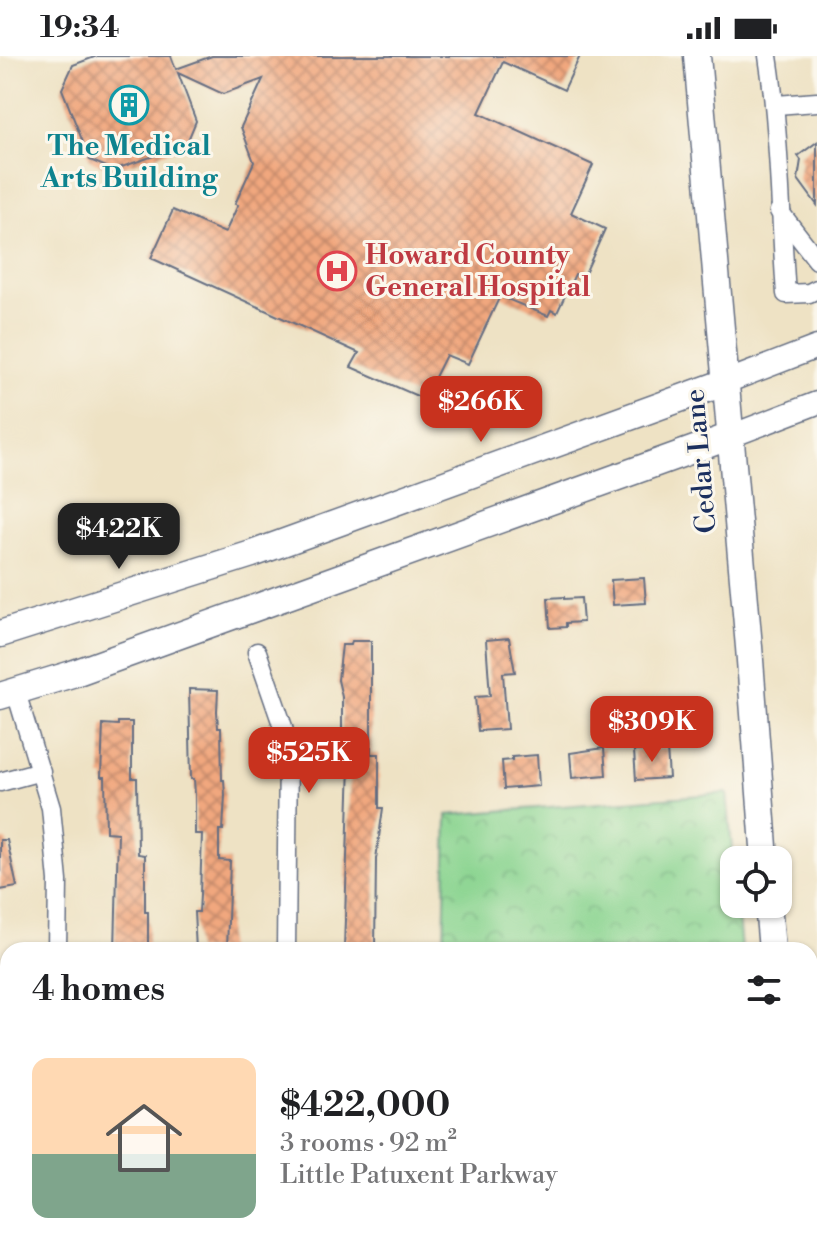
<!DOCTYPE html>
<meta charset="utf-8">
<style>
:root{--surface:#fff;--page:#f6f6f6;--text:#202124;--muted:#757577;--accent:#c8321e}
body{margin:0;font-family:"Libre Bodoni",serif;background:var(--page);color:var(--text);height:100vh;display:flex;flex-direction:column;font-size:30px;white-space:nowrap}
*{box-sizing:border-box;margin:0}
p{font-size:26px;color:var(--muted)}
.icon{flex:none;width:44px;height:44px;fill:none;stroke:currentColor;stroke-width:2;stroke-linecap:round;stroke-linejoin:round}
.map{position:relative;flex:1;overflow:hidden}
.sheet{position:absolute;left:0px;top:886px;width:818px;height:314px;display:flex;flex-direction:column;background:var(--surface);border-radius:24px 24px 0 0;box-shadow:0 2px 6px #0004}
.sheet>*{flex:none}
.tools{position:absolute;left:720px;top:790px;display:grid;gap:16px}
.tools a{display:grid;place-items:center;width:72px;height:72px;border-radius:16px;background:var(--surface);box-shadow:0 2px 6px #0004;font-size:40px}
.price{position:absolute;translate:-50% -68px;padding:0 18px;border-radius:16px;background:var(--accent);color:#fff;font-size:26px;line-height:52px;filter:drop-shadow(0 2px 4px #0008)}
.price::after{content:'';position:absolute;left:50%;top:48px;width:24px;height:18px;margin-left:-12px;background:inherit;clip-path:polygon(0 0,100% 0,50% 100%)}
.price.current{background:#222;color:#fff}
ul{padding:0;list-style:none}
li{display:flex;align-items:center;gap:24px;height:200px;padding:0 32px}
li span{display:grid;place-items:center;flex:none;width:224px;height:160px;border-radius:16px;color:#555}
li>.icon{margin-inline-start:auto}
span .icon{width:96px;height:96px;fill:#fffc;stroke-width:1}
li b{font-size:34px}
h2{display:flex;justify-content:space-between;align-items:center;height:96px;padding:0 32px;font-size:34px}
.status{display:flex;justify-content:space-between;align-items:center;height:56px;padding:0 40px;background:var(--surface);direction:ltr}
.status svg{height:22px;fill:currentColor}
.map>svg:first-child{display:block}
</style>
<div class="status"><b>19:34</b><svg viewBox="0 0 49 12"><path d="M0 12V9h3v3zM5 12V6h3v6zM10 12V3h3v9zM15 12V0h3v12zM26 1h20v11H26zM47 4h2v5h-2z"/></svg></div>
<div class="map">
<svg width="817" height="1199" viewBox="0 0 817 1199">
<defs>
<pattern id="park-crowns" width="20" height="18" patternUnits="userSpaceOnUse" patternTransform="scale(2)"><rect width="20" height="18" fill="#8ad490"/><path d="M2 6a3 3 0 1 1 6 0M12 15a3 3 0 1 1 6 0" fill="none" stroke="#76b67f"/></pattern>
<pattern id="building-cross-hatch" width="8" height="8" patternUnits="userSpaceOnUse" patternTransform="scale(2)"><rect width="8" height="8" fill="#f1a77e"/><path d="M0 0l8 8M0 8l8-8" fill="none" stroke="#c2886a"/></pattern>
</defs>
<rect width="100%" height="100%" fill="#fbf7ec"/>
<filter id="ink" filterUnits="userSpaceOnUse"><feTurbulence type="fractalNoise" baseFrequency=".0125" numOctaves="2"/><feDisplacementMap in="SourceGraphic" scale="16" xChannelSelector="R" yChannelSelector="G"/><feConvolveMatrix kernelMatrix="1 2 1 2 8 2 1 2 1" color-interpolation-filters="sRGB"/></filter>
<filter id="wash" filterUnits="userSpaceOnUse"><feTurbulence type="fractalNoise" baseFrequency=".006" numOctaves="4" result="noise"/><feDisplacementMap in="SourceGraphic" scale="32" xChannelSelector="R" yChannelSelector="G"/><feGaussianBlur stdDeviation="1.8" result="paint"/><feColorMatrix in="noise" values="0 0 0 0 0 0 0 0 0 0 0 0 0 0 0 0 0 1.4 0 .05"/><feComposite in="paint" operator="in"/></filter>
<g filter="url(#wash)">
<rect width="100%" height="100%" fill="#eee2c4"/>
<g fill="url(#park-crowns)" stroke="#528277" stroke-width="2">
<path d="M 727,737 L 734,815 L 734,848 L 737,848 L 741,894 L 444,894 L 447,759 Z"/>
<path d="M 437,1192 L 768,1192 L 769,1199 L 437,1199 Z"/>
</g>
<g id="blocks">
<g fill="url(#building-cross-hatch)">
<path d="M 97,0 L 171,0 L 176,13 L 212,0 L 580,0 L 564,34 L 503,6 L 479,57 L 593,109 L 571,157 L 605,173 L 583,222 L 575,218 L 557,257 L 551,254 L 548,260 L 500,240 L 468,308 L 446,299 L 424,343 L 351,311 L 359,297 L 151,202 L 173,154 L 225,177 L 238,149 L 235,148 L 254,106 L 241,71 L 263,23 L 223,38 L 178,17 L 196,65 L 186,89 L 113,114 L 90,104 L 62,33 L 73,9 Z"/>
<path d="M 817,86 L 817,149 L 798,123 L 801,104 L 798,100 Z"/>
<path d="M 644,522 L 646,547 L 613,549 L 611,524 Z"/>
<path d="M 564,541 L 564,543 L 581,542 L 583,566 L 566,567 L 566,571 L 550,572 L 548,542 Z"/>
<path d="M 509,582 L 515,616 L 503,617 L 507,673 L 478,675 L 475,641 L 490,640 L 486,584 Z"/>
<path d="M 352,585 L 371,585 L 371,698 L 379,698 L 379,752 L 383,752 L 376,803 L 375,894 L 344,894 L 351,677 L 342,677 L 342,641 L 338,624 L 342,589 L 351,589 Z"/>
<path d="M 189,633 L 218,634 L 217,655 L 218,672 L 221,672 L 222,724 L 224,724 L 225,739 L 223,774 L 219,774 L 219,804 L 230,805 L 227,894 L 196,894 L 194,856 L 199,856 L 200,839 L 202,778 L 195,778 L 195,739 L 194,723 L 191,723 Z"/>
<path d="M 118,666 L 132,666 L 132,722 L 137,722 L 138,798 L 145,799 L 145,856 L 148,856 L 148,889 L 144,889 L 144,894 L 115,894 L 118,777 L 106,776 L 105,721 L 101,721 L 103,668 L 118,669 Z"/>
<path d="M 604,692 L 606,719 L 572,722 L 570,697 Z"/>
<path d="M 667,693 L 669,722 L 636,724 L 634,695 Z"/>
<path d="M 537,699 L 539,730 L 504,733 L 502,705 L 512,704 L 512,701 Z"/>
<path d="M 0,784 L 7,784 L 17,831 L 0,834 Z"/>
</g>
</g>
</g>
<g filter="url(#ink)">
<use href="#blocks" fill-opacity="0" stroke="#656e82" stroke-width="2"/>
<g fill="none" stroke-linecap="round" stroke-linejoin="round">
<defs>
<g id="minor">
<path d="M 768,0 C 780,78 780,159 786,238 L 809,237 L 817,233"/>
<path d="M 776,49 L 817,46"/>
<path d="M 779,155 L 817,204"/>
<path d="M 257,596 L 283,671 L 288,695 L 286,894"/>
<path d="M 16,636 L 51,752 L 58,825 L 57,894"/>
<path d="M 0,726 L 41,715"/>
<path d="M 0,979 L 8,978"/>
<path d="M 0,1065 L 8,1105"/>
<path d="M 25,1192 L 27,1199 L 43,1199"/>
<path d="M 197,1199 L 197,1192"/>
</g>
<g id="tertiary">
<path d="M 726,326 L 817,291"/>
<path d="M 731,380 L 817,347"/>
</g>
<g id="secondary">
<path d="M 697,0 L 749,591 L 765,804"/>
<path d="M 0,578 L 252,498 L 726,326"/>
<path d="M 0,640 L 72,618 L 731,380"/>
<path d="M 768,848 L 772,894"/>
<path d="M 795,1192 L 796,1199"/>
</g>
</defs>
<use href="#minor" stroke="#656e82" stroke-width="21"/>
<use href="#tertiary" stroke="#656e82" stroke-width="25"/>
<use href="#secondary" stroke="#656e82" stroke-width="29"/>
<use href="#minor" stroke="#fff" stroke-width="18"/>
<use href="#tertiary" stroke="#fff" stroke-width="22"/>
<use href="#secondary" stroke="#fff" stroke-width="26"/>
</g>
</g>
<defs>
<symbol id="building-ring" viewBox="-11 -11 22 22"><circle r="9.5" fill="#fbf7ec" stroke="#0f9aa8" stroke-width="1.5"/><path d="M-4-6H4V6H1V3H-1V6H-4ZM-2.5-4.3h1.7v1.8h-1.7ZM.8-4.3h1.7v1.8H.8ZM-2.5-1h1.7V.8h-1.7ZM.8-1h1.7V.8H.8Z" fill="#0f9aa8"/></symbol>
<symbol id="hospital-ring" viewBox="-11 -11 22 22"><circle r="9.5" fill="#fbf7ec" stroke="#e0444e" stroke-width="1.5"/><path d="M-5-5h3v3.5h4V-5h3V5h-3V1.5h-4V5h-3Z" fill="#e0444e"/></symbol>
</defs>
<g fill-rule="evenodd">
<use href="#building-ring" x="107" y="27" width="44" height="44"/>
<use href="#hospital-ring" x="315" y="193" width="44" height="44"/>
</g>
<g text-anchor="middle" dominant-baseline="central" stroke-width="6" stroke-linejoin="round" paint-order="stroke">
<g font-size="28" font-weight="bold" fill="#0d838f" stroke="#fbf7ec">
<text x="129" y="90">The Medical<tspan x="129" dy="32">Arts Building</tspan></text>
</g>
<g font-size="28" font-weight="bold" fill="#be3a42" stroke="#fbf7ec" text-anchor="start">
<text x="365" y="199">Howard County<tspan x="365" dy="32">General Hospital</tspan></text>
</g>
<g font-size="28" fill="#1b2f5e" stroke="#fbf7ec">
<text transform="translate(701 405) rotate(-95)">Cedar Lane</text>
</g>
</g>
</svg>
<div class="tools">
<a><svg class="icon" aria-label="locate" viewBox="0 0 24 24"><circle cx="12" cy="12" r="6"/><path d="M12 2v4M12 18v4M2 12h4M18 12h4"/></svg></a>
</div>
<b class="price" style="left:481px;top:388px">$266K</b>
<b class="price current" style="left:119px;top:515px">$422K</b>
<b class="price" style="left:652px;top:708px">$309K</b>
<b class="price" style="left:309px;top:739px">$525K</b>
<section class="sheet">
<h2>4 homes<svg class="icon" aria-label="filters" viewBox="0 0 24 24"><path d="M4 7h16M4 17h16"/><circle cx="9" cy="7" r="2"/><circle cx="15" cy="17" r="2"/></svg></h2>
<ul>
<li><span style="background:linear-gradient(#ffd9b3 60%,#7fa58c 0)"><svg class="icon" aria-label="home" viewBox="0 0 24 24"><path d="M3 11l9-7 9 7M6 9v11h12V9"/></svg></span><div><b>$422,000</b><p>3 rooms · 92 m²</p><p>Little Patuxent Parkway</p></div></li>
</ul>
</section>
</div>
